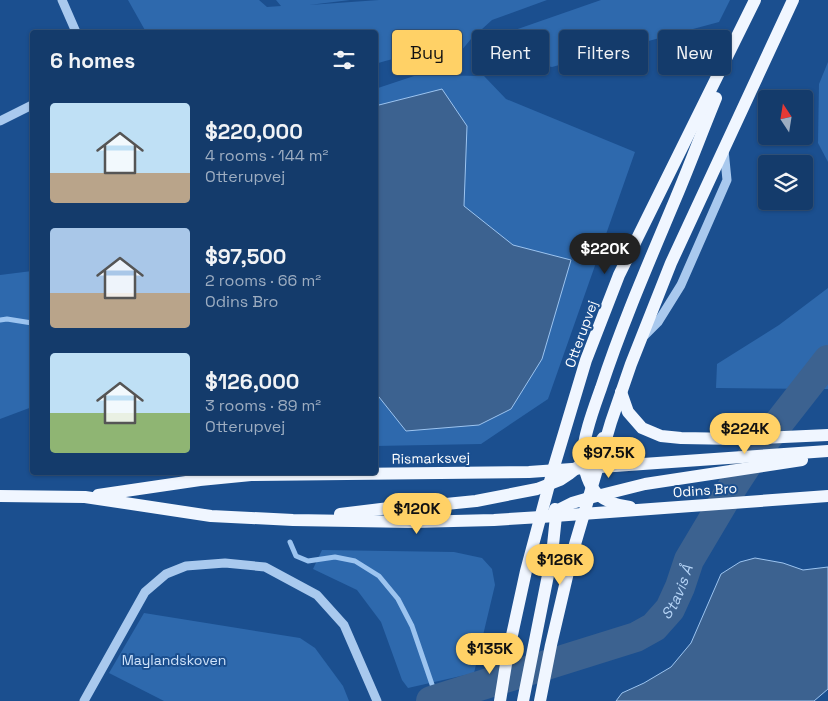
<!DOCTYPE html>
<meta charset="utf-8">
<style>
:root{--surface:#143b6b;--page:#1d4271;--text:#f1f3f6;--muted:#9dadc1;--line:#33557e;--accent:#ffd166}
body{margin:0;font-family:"Space Grotesk",sans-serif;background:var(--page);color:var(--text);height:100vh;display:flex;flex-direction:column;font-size:19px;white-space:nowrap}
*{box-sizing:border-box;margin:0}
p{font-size:16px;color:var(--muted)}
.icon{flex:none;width:28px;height:28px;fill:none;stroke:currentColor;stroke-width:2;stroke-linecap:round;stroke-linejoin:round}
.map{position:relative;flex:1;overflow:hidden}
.drawer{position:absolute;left:30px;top:30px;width:348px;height:445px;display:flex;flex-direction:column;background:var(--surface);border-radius:5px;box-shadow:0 1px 4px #0004,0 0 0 1px var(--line)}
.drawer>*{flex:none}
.hud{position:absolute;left:392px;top:30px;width:360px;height:45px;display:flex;gap:10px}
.needle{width:32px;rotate:348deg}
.tools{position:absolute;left:758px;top:90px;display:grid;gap:10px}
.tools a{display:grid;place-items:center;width:55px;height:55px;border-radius:5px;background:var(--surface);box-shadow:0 1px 4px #0004,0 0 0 1px var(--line);font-size:25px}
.price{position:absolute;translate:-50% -42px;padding:0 11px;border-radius:18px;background:var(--accent);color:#111;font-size:16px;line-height:32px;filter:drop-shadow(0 1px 2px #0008)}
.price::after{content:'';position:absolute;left:50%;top:30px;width:15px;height:11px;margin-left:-8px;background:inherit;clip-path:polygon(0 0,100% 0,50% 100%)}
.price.current{background:#222;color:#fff}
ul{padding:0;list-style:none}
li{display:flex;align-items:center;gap:15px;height:125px;padding:0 20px}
li span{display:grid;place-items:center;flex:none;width:140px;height:100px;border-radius:5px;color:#555}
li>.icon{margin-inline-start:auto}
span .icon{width:60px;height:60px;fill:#fffc;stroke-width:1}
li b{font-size:21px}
h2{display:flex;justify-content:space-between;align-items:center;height:60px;padding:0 20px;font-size:21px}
.tag{padding:0 18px;border-radius:5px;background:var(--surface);box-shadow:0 1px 4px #0004,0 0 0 1px var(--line);font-size:18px;line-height:45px}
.tag.current{background:var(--accent);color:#111}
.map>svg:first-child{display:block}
</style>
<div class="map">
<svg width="828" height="701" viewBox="0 0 828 701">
<rect width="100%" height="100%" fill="#1b4f8f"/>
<g fill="#2e69ad">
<path d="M 128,0 L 259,0 L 267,7 L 281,6 L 276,0 L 350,0 L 309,5 L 379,0 L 547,0 L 492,20 L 471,39 L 461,51 C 432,52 402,55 375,64 L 375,32 L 146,32 Z"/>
<path d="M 601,0 L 730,0 L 719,22 L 552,67 L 496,57 L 496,45 L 512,31 Z"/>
<path d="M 828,62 L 828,162 L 818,143 L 819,84 Z"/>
<path d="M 417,75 L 484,76 L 506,99 L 635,152 L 548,399 L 481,444 L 375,446 L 375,89 Z"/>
<path d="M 32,271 L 32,407 L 0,419 L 0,275 Z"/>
<path d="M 828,288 L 828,389 L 716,388 L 717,364 L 779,325 Z"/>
<path d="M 322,550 L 454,552 L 482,558 L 492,569 L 495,585 L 474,673 L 408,688 L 402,680 L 381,622 L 357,590 L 313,569 Z"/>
<path d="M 144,613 L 300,638 L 315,648 L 343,686 L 349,701 L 164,701 L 109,673 Z"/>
</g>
<g fill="#3c6290" stroke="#9cc4f0">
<path d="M 442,89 L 467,126 L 464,206 L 513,245 L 571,260 L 542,359 L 511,409 L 479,425 L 406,431 L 375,392 L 375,106 Z"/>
<path d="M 755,558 L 783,563 L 803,570 L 828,567 L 828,689 L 814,701 L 616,701 L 622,693 L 644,683 L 671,667 L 691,643 L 721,574 L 740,562 Z"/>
</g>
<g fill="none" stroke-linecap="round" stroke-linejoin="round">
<g stroke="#9cc4f0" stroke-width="5">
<path d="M 0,320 L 7,319 L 32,323"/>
<path d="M 290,542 L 296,556 L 308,561 L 335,557 L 355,561 L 379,576 L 398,599 L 412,626 L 437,699"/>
</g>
<path stroke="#3c6290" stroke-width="30" id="s1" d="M 431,701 L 636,637 L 654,627 L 670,609 L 680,587 L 689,560 L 733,486 L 752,457 L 828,360"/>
<g stroke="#a9c9ee" stroke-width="9">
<path d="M 62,0 L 76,32"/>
<path d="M 0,121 L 32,105"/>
<path d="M 645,335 L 658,322 L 681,285 L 727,180 L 724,150"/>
<path d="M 84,701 L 145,592 L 166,574 L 186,566 L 225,563 L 265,567 L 317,595 L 344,625 L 377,701"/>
</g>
<g stroke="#f0f6ff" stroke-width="12">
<path d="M 621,392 L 628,412 L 642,428 L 661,436 L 681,438 L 737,439 L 828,435"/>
<path d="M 98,495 L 200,480 L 251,475 L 529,472 L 828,451"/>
<path d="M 0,496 L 85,497 L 211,516 L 293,520 L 413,522 L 494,520 L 541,517 L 828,496"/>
<path d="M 630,507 C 599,503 586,489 583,457 C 582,439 595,405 601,388 C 622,324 649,262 675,200 C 689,167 702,132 716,98"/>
<path d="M 340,514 L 414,505 L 436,505 L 476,501 L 537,489 L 560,480 L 569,474 L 584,462 L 593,452 L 603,438"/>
<path d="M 550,516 L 556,511 L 572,503 L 589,498 L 645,484 L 802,460"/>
<path d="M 500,701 L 507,658 L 526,571 L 553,470 L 586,360 L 619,275 L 755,0"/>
<path d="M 523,701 L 552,555 L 556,516 L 555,509"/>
<path d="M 540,701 L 551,645 L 573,551 L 611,422 L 631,364 L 671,263 L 793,0"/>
</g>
</g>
<g text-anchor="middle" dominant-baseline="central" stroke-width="4" stroke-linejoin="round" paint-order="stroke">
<g font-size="14" fill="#fff" stroke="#1b4f8f">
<text transform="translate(581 334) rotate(-70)">Otterupvej</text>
<text transform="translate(431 458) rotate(-1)">Rismarksvej</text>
<text transform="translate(705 490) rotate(-4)">Odins Bro</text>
</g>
<g font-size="14" fill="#cfe3fa" stroke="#1b4f8f">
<text x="174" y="660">Maylandskoven</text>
</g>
<g font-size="15" font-style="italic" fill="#b5d3f5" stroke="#1b4f8f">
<text stroke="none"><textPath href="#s1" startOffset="278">Stavis Å</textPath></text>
</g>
</g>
</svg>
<div class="tools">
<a><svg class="needle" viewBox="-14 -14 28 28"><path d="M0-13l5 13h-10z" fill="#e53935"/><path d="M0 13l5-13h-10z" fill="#9dadc1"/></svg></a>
<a><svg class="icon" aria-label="layers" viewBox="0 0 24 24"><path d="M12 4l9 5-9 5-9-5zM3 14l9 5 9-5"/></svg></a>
</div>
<b class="price current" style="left:605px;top:275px">$220K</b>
<b class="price" style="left:745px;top:455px">$224K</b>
<b class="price" style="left:609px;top:479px">$97.5K</b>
<b class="price" style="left:417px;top:535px">$120K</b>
<b class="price" style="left:560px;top:586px">$126K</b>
<b class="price" style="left:490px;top:675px">$135K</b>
<div class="hud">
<a class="tag current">Buy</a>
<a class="tag">Rent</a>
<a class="tag">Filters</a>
<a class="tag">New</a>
</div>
<section class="drawer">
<h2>6 homes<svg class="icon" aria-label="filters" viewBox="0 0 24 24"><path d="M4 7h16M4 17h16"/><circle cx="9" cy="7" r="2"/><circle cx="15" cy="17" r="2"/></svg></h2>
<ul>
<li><span style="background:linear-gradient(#bfe0f5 70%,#b9a48a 0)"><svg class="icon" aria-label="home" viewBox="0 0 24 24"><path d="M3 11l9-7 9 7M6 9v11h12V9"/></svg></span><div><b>$220,000</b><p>4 rooms · 144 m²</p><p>Otterupvej</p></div></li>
<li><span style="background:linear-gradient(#a9c7e8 65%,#b9a48a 0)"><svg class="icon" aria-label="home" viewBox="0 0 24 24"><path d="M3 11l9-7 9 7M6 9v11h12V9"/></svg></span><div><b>$97,500</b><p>2 rooms · 66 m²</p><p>Odins Bro</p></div></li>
<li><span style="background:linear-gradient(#bfe0f5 60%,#8fb573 0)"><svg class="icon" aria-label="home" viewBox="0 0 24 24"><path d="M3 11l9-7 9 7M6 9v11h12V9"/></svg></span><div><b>$126,000</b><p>3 rooms · 89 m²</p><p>Otterupvej</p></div></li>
</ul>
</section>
</div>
